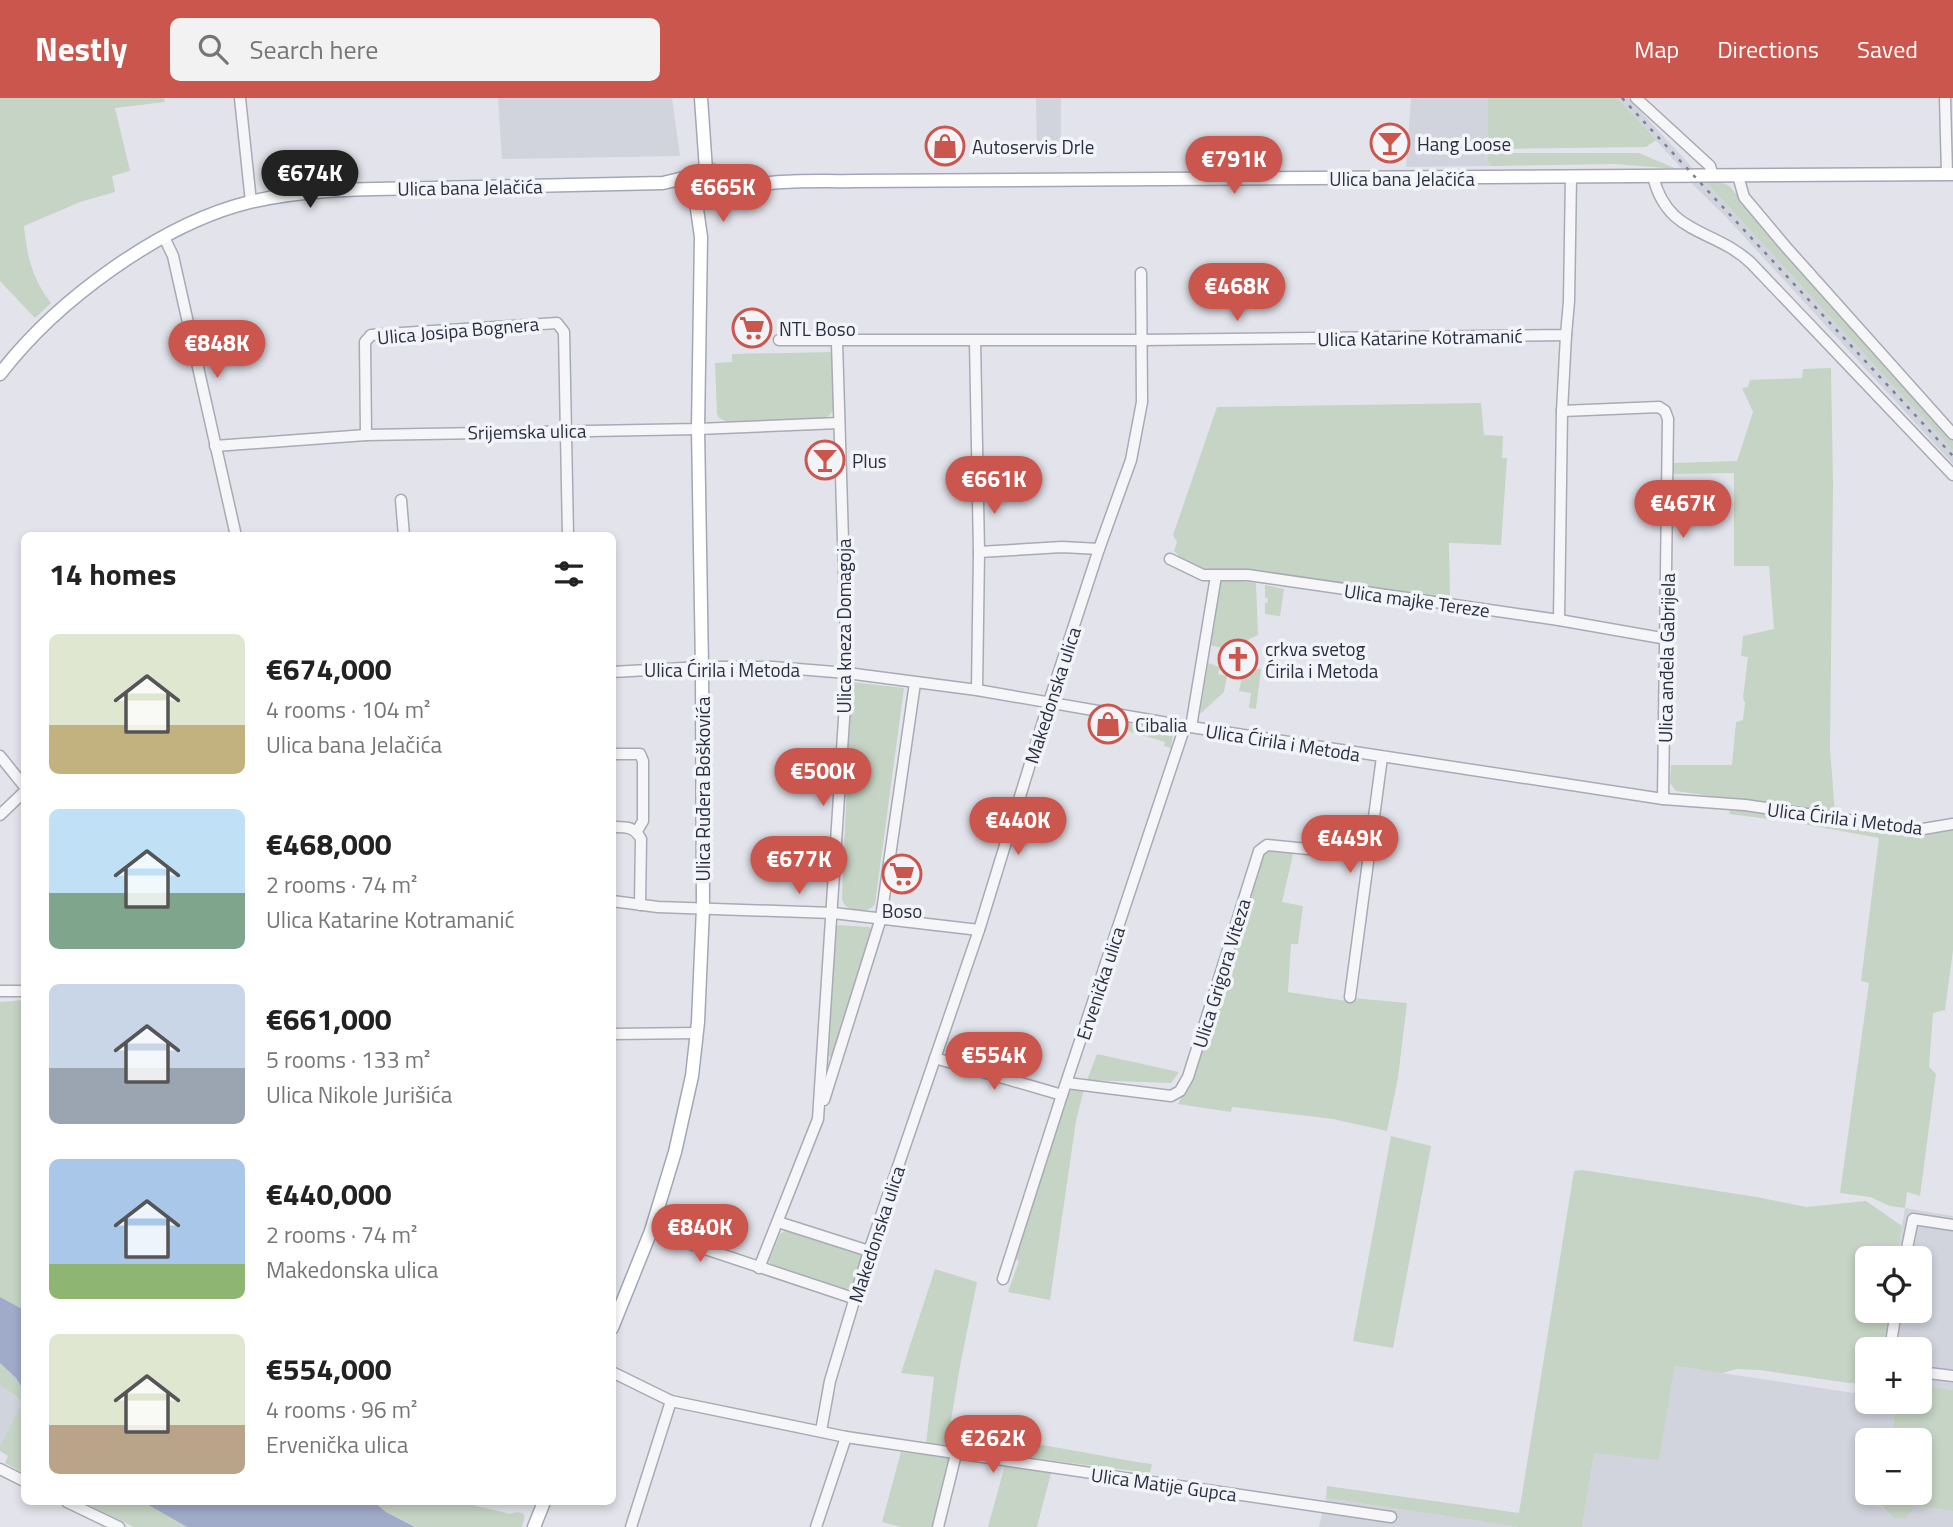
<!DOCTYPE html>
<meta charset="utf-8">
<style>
:root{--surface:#fff;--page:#f2f2f2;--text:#222;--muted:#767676;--accent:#ca564d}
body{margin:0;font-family:"Titillium Web",sans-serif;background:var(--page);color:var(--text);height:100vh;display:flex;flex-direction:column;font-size:26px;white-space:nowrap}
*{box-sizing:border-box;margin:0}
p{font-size:23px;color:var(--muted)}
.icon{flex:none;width:38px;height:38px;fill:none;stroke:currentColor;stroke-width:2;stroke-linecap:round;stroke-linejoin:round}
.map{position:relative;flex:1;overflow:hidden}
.sheet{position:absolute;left:21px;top:434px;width:595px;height:973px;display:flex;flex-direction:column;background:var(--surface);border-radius:10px;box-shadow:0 4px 10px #0003}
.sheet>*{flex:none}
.buttons{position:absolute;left:1855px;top:1148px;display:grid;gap:14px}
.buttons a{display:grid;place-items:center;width:77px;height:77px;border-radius:10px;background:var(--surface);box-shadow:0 4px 10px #0003;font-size:35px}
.price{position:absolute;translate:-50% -60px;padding:0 16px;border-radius:24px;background:var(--accent);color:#fff;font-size:23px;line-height:46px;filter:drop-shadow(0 2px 4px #0008)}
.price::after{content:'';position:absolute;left:50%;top:42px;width:21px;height:16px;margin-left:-10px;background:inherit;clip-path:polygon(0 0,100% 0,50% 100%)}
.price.active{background:#222;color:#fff}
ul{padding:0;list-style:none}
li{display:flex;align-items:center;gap:21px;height:175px;padding:0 28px}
li span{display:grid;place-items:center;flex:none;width:196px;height:140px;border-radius:10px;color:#555}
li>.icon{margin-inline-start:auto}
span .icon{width:84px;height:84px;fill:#fffc;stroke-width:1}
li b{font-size:30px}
h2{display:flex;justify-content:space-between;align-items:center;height:84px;padding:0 28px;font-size:30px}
header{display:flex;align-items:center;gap:42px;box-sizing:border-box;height:98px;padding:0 35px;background:var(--accent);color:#fff}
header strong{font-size:33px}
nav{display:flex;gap:38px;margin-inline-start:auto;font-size:24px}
.search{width:490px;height:63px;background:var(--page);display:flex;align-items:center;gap:18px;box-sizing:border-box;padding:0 24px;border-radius:10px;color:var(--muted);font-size:26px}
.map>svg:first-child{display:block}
</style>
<header>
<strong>Nestly</strong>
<div class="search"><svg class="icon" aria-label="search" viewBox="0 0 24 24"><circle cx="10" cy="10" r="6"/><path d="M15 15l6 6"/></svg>Search here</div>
<nav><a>Map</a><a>Directions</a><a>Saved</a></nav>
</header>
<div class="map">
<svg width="1953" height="1429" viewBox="0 0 1953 1429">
<rect width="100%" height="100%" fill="#e3e4eb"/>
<g fill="#d1d3dd">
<path d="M 498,0 L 672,0 L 680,58 L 502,61 Z"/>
<path d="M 1036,0 L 1061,0 L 1061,59 L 1037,60 Z"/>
<path d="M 1411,0 L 1488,0 L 1487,55 L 1488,63 L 1491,68 L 1406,69 Z"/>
<path d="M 1617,0 L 1628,0 L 1911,306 L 1953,352 L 1953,366 L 1726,119 L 1677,71 L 1682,71 Z"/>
<path d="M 1905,1110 L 1953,1118 L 1953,1292 L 1920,1287 L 1920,1251 L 1883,1251 L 1889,1213 L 1920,1213 L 1920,1160 L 1897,1160 Z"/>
<path d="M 1675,1268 L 1867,1297 L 1867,1304 L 1897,1304 L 1890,1342 L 1867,1342 L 1868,1404 L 1882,1409 L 1893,1420 L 1905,1421 L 1916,1408 L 1953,1413 L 1953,1429 L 1582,1429 L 1594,1355 L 1659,1361 Z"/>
<path d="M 0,1287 L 18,1301 L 24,1301 L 0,1348 Z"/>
<path d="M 1326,1400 L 1519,1429 L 1319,1429 Z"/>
</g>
<g fill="#c5d4c4">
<path d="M 0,0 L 164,0 L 165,4 L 115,10 L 130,73 L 112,78 L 115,94 L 80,104 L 24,128 C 27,158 32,181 51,205 L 35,220 L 0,183 Z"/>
<path d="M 1488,0 L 1617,0 L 1656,42 L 1646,49 L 1487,51 Z"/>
<path d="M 1487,55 L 1639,55 L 1677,71 L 1614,66 L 1491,68 L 1488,63 Z"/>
<path d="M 1704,82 L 1726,86 L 1730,89 L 1953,342 L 1953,352 Z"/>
<path d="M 832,254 L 834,310 L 830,317 L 825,320 L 728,324 L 719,320 L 717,315 L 715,265 L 732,264 L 732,256 Z"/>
<path d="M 1831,270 L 1833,387 L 1830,650 L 1835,716 L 1676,693 L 1670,685 L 1671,667 L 1732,667 L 1736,624 L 1743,622 L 1745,605 L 1743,600 L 1748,559 L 1741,558 L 1743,538 L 1774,531 L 1769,468 L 1734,468 L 1734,375 L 1671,376 L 1672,365 L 1737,363 L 1753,314 L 1742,290 L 1748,289 L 1750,282 L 1802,280 L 1803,271 Z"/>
<path d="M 1481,305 L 1484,337 L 1503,338 L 1502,360 L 1507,360 L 1501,447 L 1449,445 L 1450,504 L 1202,473 L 1182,461 L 1174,453 L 1177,444 L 1173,437 L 1217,309 Z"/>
<path d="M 1224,481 L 1256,485 L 1258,537 L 1249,541 L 1248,544 L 1234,542 L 1233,548 L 1228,551 L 1208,547 L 1210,536 L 1214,532 L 1211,529 L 1218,484 Z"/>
<path d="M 1265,487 L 1284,491 L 1280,518 L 1265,516 L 1265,505 L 1267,505 L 1268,500 L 1265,500 Z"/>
<path d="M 1208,565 L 1220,569 L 1218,576 L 1227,578 L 1224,594 L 1200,616 Z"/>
<path d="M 1249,570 L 1261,571 L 1256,611 L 1249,610 L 1251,595 L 1239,593 L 1243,574 Z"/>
<path d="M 851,584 L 904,590 L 875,806 C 868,817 845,815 842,801 Z"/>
<path d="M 1127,625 L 1173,635 L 1171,650 L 1164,648 L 1165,644 L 1125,632 Z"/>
<path d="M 1731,709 L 1953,730 L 1953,852 L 1945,912 L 1933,915 L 1929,969 L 1936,976 L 1920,1098 L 1907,1094 L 1905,1110 L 1890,1108 L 1870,1099 L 1840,1095 L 1869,885 L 1861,883 L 1879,740 L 1792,724 L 1729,716 Z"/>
<path d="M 1266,751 L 1294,752 L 1282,804 L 1303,808 L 1298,846 L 1291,846 L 1288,894 L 1353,904 L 1353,900 L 1407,905 L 1398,980 L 1387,1033 L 1333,1021 L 1242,1010 L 1232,1009 L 1231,1014 L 1178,1006 L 1192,979 Z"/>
<path d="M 836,827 L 869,829 L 873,833 L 834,958 L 831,959 L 826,956 Z"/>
<path d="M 24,902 L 24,1212 L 0,1199 L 0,904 Z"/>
<path d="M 1097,956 L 1179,974 L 1171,985 L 1087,982 Z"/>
<path d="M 1073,989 L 1084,991 L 1076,1023 L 1050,1202 L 1008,1194 L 1019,1163 L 1013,1160 L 1069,991 Z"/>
<path d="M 1391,1038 L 1431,1048 L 1393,1250 L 1353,1243 Z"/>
<path d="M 1582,1072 L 1757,1099 L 1806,1109 L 1866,1103 L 1902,1128 L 1897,1160 L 1867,1160 L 1867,1213 L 1889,1213 L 1883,1251 L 1867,1251 L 1867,1281 L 1862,1285 L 1849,1285 L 1760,1272 L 1737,1271 L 1722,1275 L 1675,1268 L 1659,1362 L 1594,1355 L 1582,1429 L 1519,1429 L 1326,1400 L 1327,1388 L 1519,1415 L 1574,1073 Z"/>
<path d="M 786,1132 L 861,1155 L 863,1159 L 854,1190 L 846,1191 L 771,1167 L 769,1163 L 780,1136 Z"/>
<path d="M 935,1171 L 977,1184 L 960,1268 L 947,1347 L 926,1345 L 934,1279 L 901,1275 Z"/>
<path d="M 0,1265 L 16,1280 L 24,1293 L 24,1375 L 5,1365 L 8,1358 L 0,1353 L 0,1348 L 24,1301 L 19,1301 L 0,1287 Z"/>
<path d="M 1920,1287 L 1953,1292 L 1953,1413 L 1916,1408 L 1905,1421 L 1893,1420 L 1882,1408 L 1867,1404 L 1869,1395 L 1920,1395 L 1920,1342 L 1890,1342 L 1897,1304 L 1920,1304 Z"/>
<path d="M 1026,1344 L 1137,1364 L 1152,1366 L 1150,1375 L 1023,1359 Z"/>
<path d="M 901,1354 L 951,1360 L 934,1429 L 901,1429 L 882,1424 Z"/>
<path d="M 1005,1367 L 1051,1375 L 1037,1429 L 988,1429 Z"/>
<path d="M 82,1404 L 143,1404 L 187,1429 L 134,1429 Z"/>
<path d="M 374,1404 L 460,1404 L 510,1416 C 516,1414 521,1413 525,1418 L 522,1429 L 416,1429 L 386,1414 Z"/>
</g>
<g fill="#a0abc9">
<path d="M 0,1199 L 24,1212 L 24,1293 L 16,1280 L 0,1265 Z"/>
<path d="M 143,1404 L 374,1404 L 386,1414 L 415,1429 L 187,1429 Z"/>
</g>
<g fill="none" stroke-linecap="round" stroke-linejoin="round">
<defs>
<g id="minor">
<path d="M 240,0 L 251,104"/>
<path d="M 1636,0 L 1710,68 L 1713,78"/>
<path d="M 1945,0 L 1947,76"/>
<path d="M 1653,78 C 1667,138 1714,130 1751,165 L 1953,377"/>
<path d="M 1738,78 L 1744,99 L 1786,149 L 1953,336"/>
<path d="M 164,139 L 173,158 L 236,438"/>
<path d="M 779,242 L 1142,242 L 1566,237 L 1569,203 L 1571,79"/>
<path d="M 975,243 L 979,454 L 977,592"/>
<path d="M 1562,313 L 1659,309 L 1665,313 L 1668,321 L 1663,701"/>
<path d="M 366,337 L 365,244 L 371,237 L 557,225 L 564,234 L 568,438"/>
<path d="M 215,348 L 366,337 L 698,331 L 839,325"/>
<path d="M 401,402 L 404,438"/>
<path d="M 979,454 L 1062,449 L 1099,451"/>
<path d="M 1170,461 L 1203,477 L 1248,477 L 1559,522 L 1667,541"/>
<path d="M 1559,522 L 1562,313 L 1566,237"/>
<path d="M 612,574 L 702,569 L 773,569 L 847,575 L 977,592 L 1191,629 L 1663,701 L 1745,707 L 1917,732 L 1953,726"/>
<path d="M 1191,629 L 1216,478"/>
<path d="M 612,656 L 640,656 L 643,663 L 643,723 L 637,733"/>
<path d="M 0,658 L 24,688"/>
<path d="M 0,717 L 24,694"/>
<path d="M 612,729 C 626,729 634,728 641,741 L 640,807"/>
<path d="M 612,803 L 658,809 L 833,815 L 979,832"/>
<path d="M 0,893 L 24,893"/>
<path d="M 1350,899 L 1382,659"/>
<path d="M 612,936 L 697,935"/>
<path d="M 935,960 L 1062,997"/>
<path d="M 1067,985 L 1171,998 L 1180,993 L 1188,979 L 1259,753 L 1267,747 L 1369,757"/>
<path d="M 824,1002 L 881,820 L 915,585"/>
<path d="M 778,1124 L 869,1153"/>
<path d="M 651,1133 L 856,1201"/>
<path d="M 1905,1160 L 1913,1121 L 1953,1127"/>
<path d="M 759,1170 L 818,1021 L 847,575 L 837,244"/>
<path d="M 1003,1181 L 1062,997 L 1185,628"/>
<path d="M 1890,1251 L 1896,1213"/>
<path d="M 612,1274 L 671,1303 L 846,1339 L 1391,1419"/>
<path d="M 1920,1274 L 1953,1278"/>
<path d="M 821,1333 L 830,1283 L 869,1153 L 979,832 L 1049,604 L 1099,451 L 1131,362 L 1142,304 L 1141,175"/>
<path d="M 0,1371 L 24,1383"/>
<path d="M 67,1404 L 119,1429"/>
<path d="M 631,1429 L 671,1303"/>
<path d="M 816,1429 L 846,1339"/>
<path d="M 938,1429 L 956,1356"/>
</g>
<g id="major">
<path d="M 701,0 L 706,72"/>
<circle cx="708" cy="88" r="16"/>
<path d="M 721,77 L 730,81 L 759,83"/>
<path d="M 721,98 C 761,79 811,84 855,83 L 1953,76"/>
<path d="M 0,276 C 56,203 160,126 250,104 C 309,90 374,91 435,90 C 511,88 587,87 663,85 L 696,77"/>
<path d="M 612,1230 L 651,1133 L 675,1054 L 692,978 L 698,924 L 703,810 L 702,569 L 698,331 L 701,139 L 695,97"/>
<path d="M 534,1429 L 544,1404"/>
</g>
</defs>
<use href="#minor" stroke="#a8aab5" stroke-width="13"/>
<use href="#major" stroke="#a3a6b6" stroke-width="15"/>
<use href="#minor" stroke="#f6f6f9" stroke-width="10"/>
<use href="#major" stroke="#fff" stroke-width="12"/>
<path stroke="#7d8194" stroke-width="2.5" stroke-dasharray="3.5 7" stroke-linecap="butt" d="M 1622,0 L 1953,358"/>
</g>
<defs>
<symbol id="bar-ring" viewBox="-11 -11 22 22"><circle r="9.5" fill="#f3f4f8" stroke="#ca564d" stroke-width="1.5"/><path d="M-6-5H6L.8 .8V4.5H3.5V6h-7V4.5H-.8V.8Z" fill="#ca564d"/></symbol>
<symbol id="shop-ring" viewBox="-11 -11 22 22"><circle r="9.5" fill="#f3f4f8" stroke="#ca564d" stroke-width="1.5"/><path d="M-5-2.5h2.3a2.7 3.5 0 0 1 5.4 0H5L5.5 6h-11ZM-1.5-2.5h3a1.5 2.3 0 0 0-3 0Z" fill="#ca564d"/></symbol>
<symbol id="supermarket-ring" viewBox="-11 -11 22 22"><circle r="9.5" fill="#f3f4f8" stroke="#ca564d" stroke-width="1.5"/><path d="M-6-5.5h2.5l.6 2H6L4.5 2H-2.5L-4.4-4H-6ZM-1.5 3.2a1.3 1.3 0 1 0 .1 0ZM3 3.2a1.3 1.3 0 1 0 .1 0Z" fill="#ca564d"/></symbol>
<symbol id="church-ring" viewBox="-11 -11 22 22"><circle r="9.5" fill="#f3f4f8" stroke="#ca564d" stroke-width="1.5"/><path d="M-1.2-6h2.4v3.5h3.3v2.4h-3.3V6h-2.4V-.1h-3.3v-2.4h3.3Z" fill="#ca564d"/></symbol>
</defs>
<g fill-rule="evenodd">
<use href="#bar-ring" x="1368" y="23" width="44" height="44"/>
<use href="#shop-ring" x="923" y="26" width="44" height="44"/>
<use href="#supermarket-ring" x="730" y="208" width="44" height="44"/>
<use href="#bar-ring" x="803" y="340" width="44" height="44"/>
<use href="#church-ring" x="1216" y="539" width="44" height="44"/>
<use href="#shop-ring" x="1086" y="604" width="44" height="44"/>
<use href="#supermarket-ring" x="880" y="754" width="44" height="44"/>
</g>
<g text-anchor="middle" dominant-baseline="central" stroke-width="7" stroke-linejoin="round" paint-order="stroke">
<g font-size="19" fill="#2b2f43" stroke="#f3f4f8" text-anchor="start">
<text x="1417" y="45">Hang Loose</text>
<text x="972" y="48">Autoservis Drle</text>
<text x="779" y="230">NTL Boso</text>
<text x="852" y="362">Plus</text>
<text x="1265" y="550">crkva svetog<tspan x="1265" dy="22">Ćirila i Metoda</tspan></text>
<text x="1135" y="626">Cibalia</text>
<text x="902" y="812" text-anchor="middle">Boso</text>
</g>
<g font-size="19" fill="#2b2f43" stroke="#f3f4f8">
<text x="1402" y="80">Ulica bana Jelačića</text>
<text transform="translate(470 89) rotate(-1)">Ulica bana Jelačića</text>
<text transform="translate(458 232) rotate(-5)">Ulica Josipa Bognera</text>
<text transform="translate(1420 239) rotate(-1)">Ulica Katarine Kotramanić</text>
<text transform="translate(527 333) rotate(-1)">Srijemska ulica</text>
<text transform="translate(1417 502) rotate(8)">Ulica majke Tereze</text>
<text transform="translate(843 528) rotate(-90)">Ulica kneza Domagoja</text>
<text transform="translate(1666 560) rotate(-89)">Ulica anđela Gabrijela</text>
<text x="722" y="571">Ulica Ćirila i Metoda</text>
<text transform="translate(1052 597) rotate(-72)">Makedonska ulica</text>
<text transform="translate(1283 644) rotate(9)">Ulica Ćirila i Metoda</text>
<text transform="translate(702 691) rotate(-90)">Ulica Ruđera Boškovića</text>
<text transform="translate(1845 720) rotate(7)">Ulica Ćirila i Metoda</text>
<text transform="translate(1221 875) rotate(-73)">Ulica Grigora Viteza</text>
<text transform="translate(1100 885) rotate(-72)">Ervenička ulica</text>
<text transform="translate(876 1136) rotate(-72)">Makedonska ulica</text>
<text transform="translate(1164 1386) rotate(8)">Ulica Matije Gupca</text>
</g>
</g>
</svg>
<div class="buttons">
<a><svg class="icon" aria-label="locate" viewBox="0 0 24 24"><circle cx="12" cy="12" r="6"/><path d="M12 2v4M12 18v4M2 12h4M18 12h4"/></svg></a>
<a>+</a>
<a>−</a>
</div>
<b class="price" style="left:1234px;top:98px">€791K</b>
<b class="price active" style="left:310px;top:112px">€674K</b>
<b class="price" style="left:723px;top:126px">€665K</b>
<b class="price" style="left:1237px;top:225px">€468K</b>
<b class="price" style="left:217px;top:282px">€848K</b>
<b class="price" style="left:994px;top:418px">€661K</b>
<b class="price" style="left:1683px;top:442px">€467K</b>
<b class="price" style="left:823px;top:710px">€500K</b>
<b class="price" style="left:1018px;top:759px">€440K</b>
<b class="price" style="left:1350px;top:777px">€449K</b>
<b class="price" style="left:799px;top:798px">€677K</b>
<b class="price" style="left:994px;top:994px">€554K</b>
<b class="price" style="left:700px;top:1166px">€840K</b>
<b class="price" style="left:993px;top:1377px">€262K</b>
<section class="sheet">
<h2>14 homes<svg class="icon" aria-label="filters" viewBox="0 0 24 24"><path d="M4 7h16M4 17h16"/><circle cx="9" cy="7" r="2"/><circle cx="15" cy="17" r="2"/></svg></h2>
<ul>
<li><span style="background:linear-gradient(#dfe7d0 65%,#c2b280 0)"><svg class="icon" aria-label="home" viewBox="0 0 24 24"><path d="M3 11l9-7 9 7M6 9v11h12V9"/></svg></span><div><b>€674,000</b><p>4 rooms · 104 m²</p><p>Ulica bana Jelačića</p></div></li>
<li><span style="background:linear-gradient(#bfe0f5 60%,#7fa58c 0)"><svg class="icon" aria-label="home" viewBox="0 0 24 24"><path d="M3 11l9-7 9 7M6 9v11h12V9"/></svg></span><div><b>€468,000</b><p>2 rooms · 74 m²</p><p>Ulica Katarine Kotramanić</p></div></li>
<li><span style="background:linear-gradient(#c9d6e8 60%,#9aa5b1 0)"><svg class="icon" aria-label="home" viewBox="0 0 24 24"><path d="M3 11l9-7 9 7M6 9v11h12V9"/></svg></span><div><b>€661,000</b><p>5 rooms · 133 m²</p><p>Ulica Nikole Jurišića</p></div></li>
<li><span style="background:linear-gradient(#a9c7e8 75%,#8fb573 0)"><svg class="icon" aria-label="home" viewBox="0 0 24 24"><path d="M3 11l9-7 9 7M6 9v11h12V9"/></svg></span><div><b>€440,000</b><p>2 rooms · 74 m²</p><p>Makedonska ulica</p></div></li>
<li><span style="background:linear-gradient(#dfe7d0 65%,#b9a48a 0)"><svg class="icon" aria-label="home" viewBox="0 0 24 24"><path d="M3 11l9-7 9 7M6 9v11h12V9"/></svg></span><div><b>€554,000</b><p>4 rooms · 96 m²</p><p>Ervenička ulica</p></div></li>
</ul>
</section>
</div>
